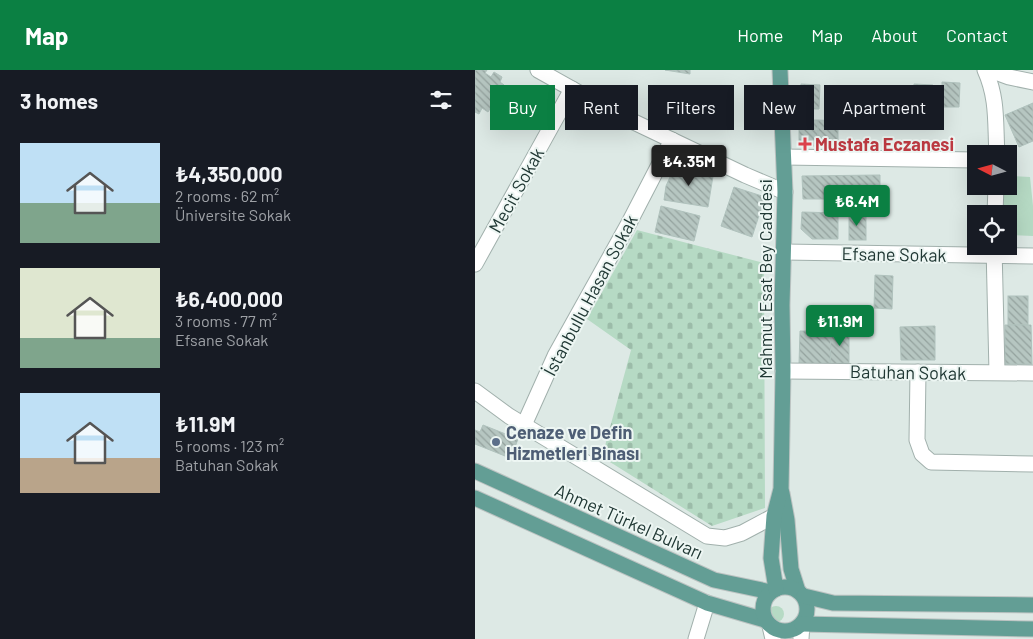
<!DOCTYPE html>
<meta charset="utf-8">
<style>
:root{--surface:#171b24;--page:#20242c;--text:#f1f3f6;--muted:#9ea1a6;--accent:#0b8043}
body{margin:0;font-family:Barlow,sans-serif;background:var(--page);color:var(--text);height:100vh;display:flex;flex-direction:column;font-size:19px;white-space:nowrap}
*{box-sizing:border-box;margin:0}
p{font-size:16px;color:var(--muted)}
.icon{flex:none;width:28px;height:28px;fill:none;stroke:currentColor;stroke-width:2;stroke-linecap:round;stroke-linejoin:round}
.map{position:relative;flex:1;overflow:hidden}
.side{display:flex;flex-direction:column;background:var(--surface);width:475px}
.side>*{flex:none}
.top-card{position:absolute;left:15px;top:15px;width:468px;height:45px;display:flex;gap:10px}
.needle{width:32px;rotate:276deg}
.buttons{position:absolute;left:492px;top:75px;display:grid;gap:10px}
.buttons a{display:grid;place-items:center;width:50px;height:50px;border-radius:0px;background:var(--surface);box-shadow:0 5px 20px #0002;font-size:25px}
.price{position:absolute;translate:-50% -42px;padding:0 11px;border-radius:5px;background:var(--accent);color:#fff;font-size:16px;line-height:32px;filter:drop-shadow(0 1px 2px #0008)}
.price::after{content:'';position:absolute;left:50%;top:30px;width:15px;height:11px;margin-left:-8px;background:inherit;clip-path:polygon(0 0,100% 0,50% 100%)}
.price.current{background:#222;color:#fff}
ul{padding:0;list-style:none}
li{display:flex;align-items:center;gap:15px;height:125px;padding:0 20px}
li span{display:grid;place-items:center;flex:none;width:140px;height:100px;border-radius:0px;color:#555}
li>.icon{margin-inline-start:auto}
span .icon{width:60px;height:60px;fill:#fffc;stroke-width:1}
li b{font-size:21px}
h2{display:flex;justify-content:space-between;align-items:center;height:60px;padding:0 20px;font-size:21px}
.chip{padding:0 18px;border-radius:0px;background:var(--surface);box-shadow:0 5px 20px #0002;font-size:18px;line-height:45px}
.chip.current{background:var(--accent);color:#fff}
header{display:flex;align-items:center;gap:30px;box-sizing:border-box;height:70px;padding:0 25px;background:var(--accent);color:#fff}
header strong{font-size:24px}
nav{display:flex;gap:28px;margin-inline-start:auto;font-size:18px}
main{display:flex;flex:1;min-height:0}
.map>svg:first-child{display:block}
</style>
<header>
<strong>Map</strong>
<nav><a>Home</a><a>Map</a><a>About</a><a>Contact</a></nav>
</header>
<main>
<section class="side">
<h2>3 homes<svg class="icon" aria-label="filters" viewBox="0 0 24 24"><path d="M4 7h16M4 17h16"/><circle cx="9" cy="7" r="2"/><circle cx="15" cy="17" r="2"/></svg></h2>
<ul>
<li><span style="background:linear-gradient(#bfe0f5 60%,#7fa58c 0)"><svg class="icon" aria-label="home" viewBox="0 0 24 24"><path d="M3 11l9-7 9 7M6 9v11h12V9"/></svg></span><div><b>₺4,350,000</b><p>2 rooms · 62 m²</p><p>Üniversite Sokak</p></div></li>
<li><span style="background:linear-gradient(#dfe7d0 70%,#7fa58c 0)"><svg class="icon" aria-label="home" viewBox="0 0 24 24"><path d="M3 11l9-7 9 7M6 9v11h12V9"/></svg></span><div><b>₺6,400,000</b><p>3 rooms · 77 m²</p><p>Efsane Sokak</p></div></li>
<li><span style="background:linear-gradient(#bfe0f5 65%,#b9a48a 0)"><svg class="icon" aria-label="home" viewBox="0 0 24 24"><path d="M3 11l9-7 9 7M6 9v11h12V9"/></svg></span><div><b>₺11.9M</b><p>5 rooms · 123 m²</p><p>Batuhan Sokak</p></div></li>
</ul>
</section>
<div class="map">
<svg width="558" height="569" viewBox="0 0 558 569">
<defs>
<pattern id="cemetery-stones" width="16" height="16" patternUnits="userSpaceOnUse" patternTransform="scale(1.25)"><rect width="16" height="16" fill="#b6dac4"/><path d="M2 7V4a2 2 0 0 1 4 0v3zM10 15v-3a2 2 0 0 1 4 0v3z" fill="#9cbca9"/></pattern>
<pattern id="building-back-hatch" width="6" height="6" patternUnits="userSpaceOnUse" patternTransform="scale(1.25)"><rect width="6" height="6" fill="#b6c6c1"/><path d="M-1 5l2 2M0 0l6 6M5-1l2 2" fill="none" stroke="#94a29e"/></pattern>
</defs>
<rect width="100%" height="100%" fill="#dde9e5"/>
<g fill="#b6dac4">
<path d="M 534,106 L 555,107 L 558,136 L 558,166 L 534,165 L 534,144 L 528,144 L 529,116 L 534,116 Z"/>
<circle cx="301" cy="544" r="8"/>
</g>
<path fill="url(#cemetery-stones)" d="M 162,160 L 289,193 L 290,438 L 237,456 L 127,387 L 156,280 L 112,249 Z"/>
<g fill="url(#building-back-hatch)" stroke="#b0c2bd">
<path d="M 0,0 L 12,0 L 10,3 L 16,7 L 19,2 L 27,7 L 25,12 L 29,15 L 24,22 L 20,20 L 15,28 L 20,31 L 13,42 L 7,38 L 4,44 L 0,42 Z"/>
<path d="M 190,0 L 215,0 L 215,4 Z"/>
<path d="M 467,12 L 485,13 L 484,37 L 467,37 Z"/>
<path d="M 326,14 L 345,15 L 344,39 L 325,39 Z"/>
<path d="M 439,14 L 458,15 L 457,39 L 438,38 Z"/>
<path d="M 558,33 L 558,71 L 544,77 L 530,45 Z"/>
<path d="M 324,50 L 343,50 L 343,76 L 327,77 L 324,74 Z"/>
<path d="M 343,50 L 363,51 L 363,77 L 343,76 Z"/>
<path d="M 211,95 L 238,106 L 233,137 L 189,130 L 191,116 L 195,107 Z"/>
<path d="M 405,105 L 405,129 L 328,129 L 327,106 Z"/>
<path d="M 259,117 L 290,127 L 277,167 L 246,156 Z"/>
<path d="M 186,136 L 225,146 L 219,171 L 180,162 Z"/>
<path d="M 327,142 L 363,143 L 363,169 L 337,169 L 326,159 Z"/>
<rect x="374" y="144" width="17" height="26"/>
<path d="M 400,205 L 418,206 L 417,239 L 399,238 Z"/>
<rect x="533" y="226" width="20" height="29"/>
<path d="M 530,255 L 556,255 L 557,294 L 530,294 Z"/>
<path d="M 460,256 L 460,290 L 426,290 L 425,257 Z"/>
<path d="M 374,260 L 374,293 L 355,294 L 356,261 Z"/>
<path d="M 325,261 L 356,261 L 355,294 L 324,294 Z"/>
<path d="M 8,355 L 43,369 L 40,377 L 45,378 L 40,390 L 0,374 L 0,360 L 5,362 Z"/>
</g>
<g fill="none" stroke-linecap="round" stroke-linejoin="round">
<defs>
<g id="minor">
<path d="M 63,0 L 138,42 L 270,105 L 310,122"/>
<path d="M 510,0 C 523,29 520,53 522,84"/>
<path d="M 515,0 L 534,7 L 558,12"/>
<path d="M 309,87 L 501,90"/>
<path d="M 520,144 L 521,116"/>
<path d="M 519,177 L 522,302"/>
<path d="M 309,182 L 558,186"/>
<path d="M 0,194 L 97,19"/>
<path d="M 308,301 L 558,303"/>
<path d="M 443,302 L 442,370 L 447,384 L 456,392 L 558,394"/>
<path d="M 0,321 L 34,346 L 232,466 L 250,468 L 267,463 L 299,446"/>
<path d="M 49,355 L 80,286 L 154,153 L 197,70"/>
<path d="M 295,556 L 298,569"/>
<path d="M 221,569 L 232,533"/>
<path d="M 326,569 L 327,554"/>
</g>
<g id="major">
<path d="M 0,401 L 239,510 L 296,522"/>
<path d="M 307,423 L 312,450 L 316,499 L 323,521"/>
<path d="M 0,428 L 232,533 L 290,550"/>
<circle cx="310" cy="539" r="22"/>
<path d="M 301,519 L 296,488 L 299,446 L 306,419 L 308,301 L 307,235 L 310,122 L 305,0"/>
<path d="M 329,526 L 358,533 L 558,535"/>
<path d="M 327,554 L 558,559"/>
</g>
</defs>
<use href="#minor" stroke="#a1b0ac" stroke-width="17"/>
<use href="#major" stroke="#bcc3c2" stroke-width="17"/>
<use href="#minor" stroke="#fff" stroke-width="15"/>
<use href="#major" stroke="#639e95" stroke-width="15"/>
</g>
<path fill="#e0444e" stroke="#edf6f3" stroke-width="2" d="M327.5 66.5h5v5h5v5h-5v5h-5v-5h-5v-5h5z"/>
<circle fill="#5c6f8a" stroke="#edf6f3" stroke-width="2" cx="21" cy="372" r="5"/>
<g text-anchor="middle" dominant-baseline="central" stroke-width="4" stroke-linejoin="round" paint-order="stroke">
<g font-size="18" font-weight="bold" fill="#be3a42" stroke="#edf6f3" text-anchor="start">
<text x="340" y="74">Mustafa Eczanesi</text>
</g>
<g font-size="18" fill="#203834" stroke="#edf6f3">
<text transform="translate(41 120) rotate(-61)">Mecit Sokak</text>
<text transform="translate(419 184) rotate(1)">Efsane Sokak</text>
<text transform="translate(290 209) rotate(-90)">Mahmut Esat Bey Caddesi</text>
<text transform="translate(115 225) rotate(-62)">İstanbullu Hasan Sokak</text>
<text transform="translate(433 302) rotate(1)">Batuhan Sokak</text>
<text transform="translate(154 451) rotate(24)">Ahmet Türkel Bulvarı</text>
</g>
<g font-size="18" font-weight="bold" fill="#4e5e75" stroke="#edf6f3" text-anchor="start">
<text x="31" y="362">Cenaze ve Defin<tspan x="31" dy="21">Hizmetleri Binası</tspan></text>
</g>
</g>
</svg>
<div class="buttons">
<a><svg class="needle" viewBox="-14 -14 28 28"><path d="M0-13l5 13h-10z" fill="#e53935"/><path d="M0 13l5-13h-10z" fill="#9ea1a6"/></svg></a>
<a><svg class="icon" aria-label="locate" viewBox="0 0 24 24"><circle cx="12" cy="12" r="6"/><path d="M12 2v4M12 18v4M2 12h4M18 12h4"/></svg></a>
</div>
<b class="price current" style="left:214px;top:117px">₺4.35M</b>
<b class="price" style="left:382px;top:157px">₺6.4M</b>
<b class="price" style="left:365px;top:277px">₺11.9M</b>
<div class="top-card">
<a class="chip current">Buy</a>
<a class="chip">Rent</a>
<a class="chip">Filters</a>
<a class="chip">New</a>
<a class="chip">Apartment</a>
</div>
</div>
</main>
